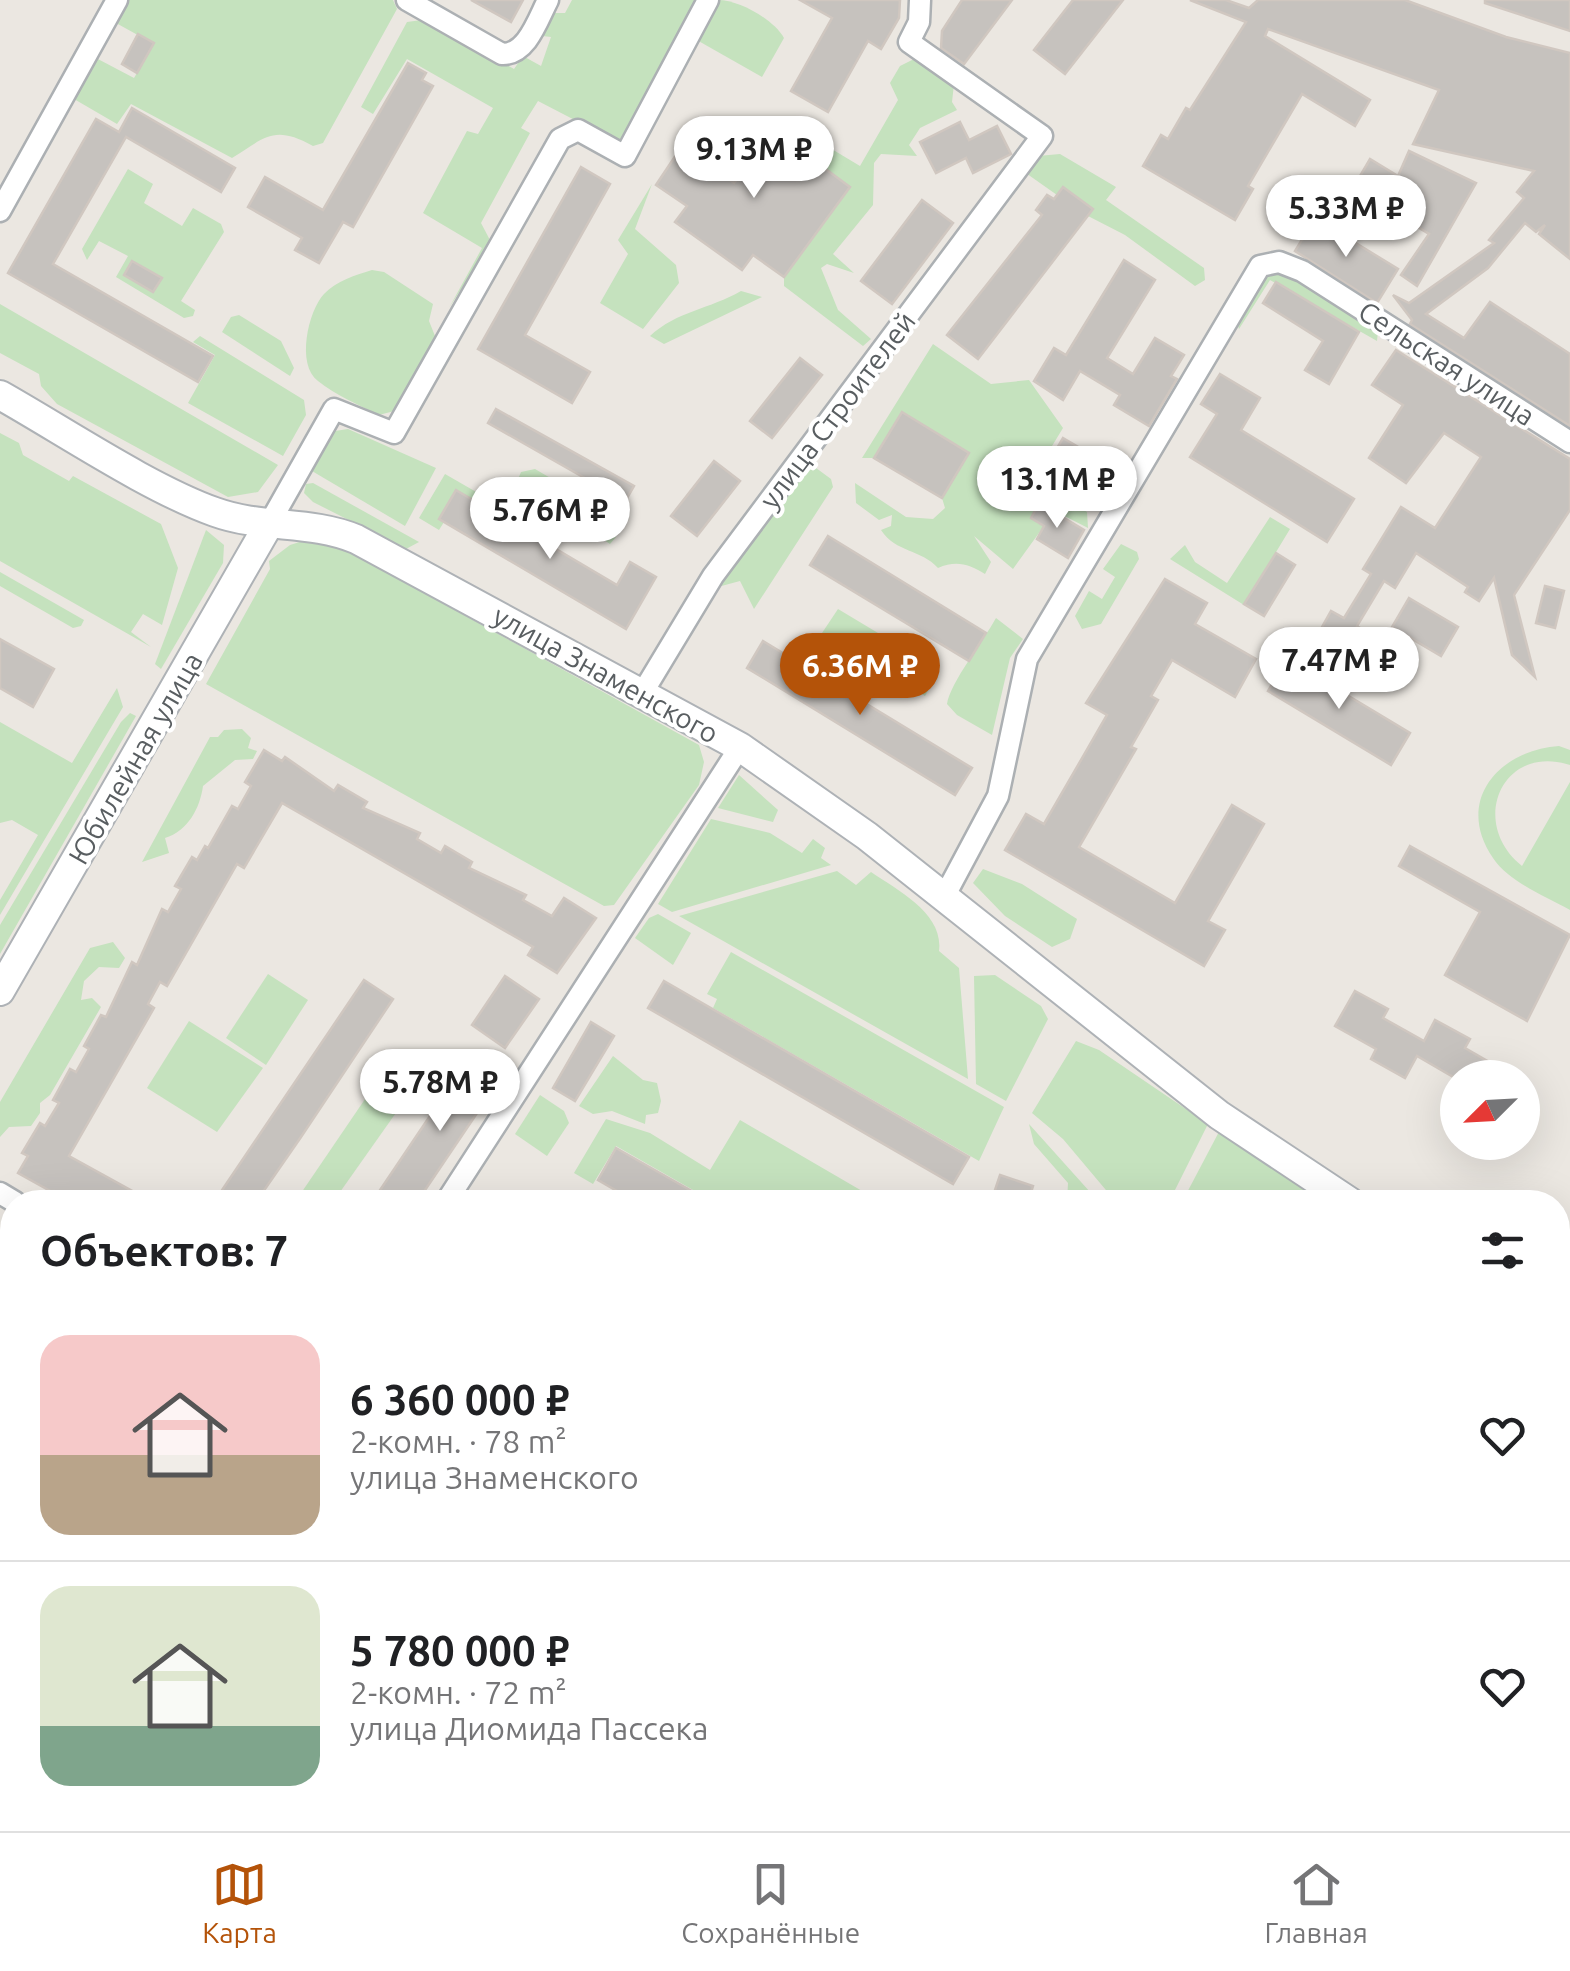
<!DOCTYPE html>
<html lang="ru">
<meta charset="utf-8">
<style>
:root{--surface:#fff;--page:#f6f6f6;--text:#202124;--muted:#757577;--line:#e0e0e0;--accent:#b45309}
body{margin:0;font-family:Ubuntu,sans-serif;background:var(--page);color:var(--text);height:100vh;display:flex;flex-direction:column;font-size:38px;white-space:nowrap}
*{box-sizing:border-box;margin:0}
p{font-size:32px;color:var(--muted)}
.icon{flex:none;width:55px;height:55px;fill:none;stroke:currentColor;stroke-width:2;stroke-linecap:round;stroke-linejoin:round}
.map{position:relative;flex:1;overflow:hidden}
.drawer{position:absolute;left:0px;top:1190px;width:1570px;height:642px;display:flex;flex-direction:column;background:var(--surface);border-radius:40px 40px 0 0;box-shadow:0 10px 40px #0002}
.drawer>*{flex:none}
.needle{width:65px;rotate:246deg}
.controls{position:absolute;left:1440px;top:1060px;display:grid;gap:20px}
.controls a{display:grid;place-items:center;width:100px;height:100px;border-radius:50%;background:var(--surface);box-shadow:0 10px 40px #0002;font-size:50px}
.price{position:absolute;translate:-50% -85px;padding:0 22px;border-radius:35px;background:#fff;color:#222;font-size:32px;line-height:65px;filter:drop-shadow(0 2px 5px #0008)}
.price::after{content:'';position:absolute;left:50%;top:60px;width:30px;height:22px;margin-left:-15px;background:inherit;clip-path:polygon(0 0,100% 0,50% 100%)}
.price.current{background:var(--accent);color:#fff}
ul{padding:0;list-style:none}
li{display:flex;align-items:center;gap:30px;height:250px;padding:0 40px}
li+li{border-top:2px solid var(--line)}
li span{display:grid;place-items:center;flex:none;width:280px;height:200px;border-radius:30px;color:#555}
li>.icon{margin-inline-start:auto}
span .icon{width:120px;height:120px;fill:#fffc;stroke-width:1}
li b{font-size:42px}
h2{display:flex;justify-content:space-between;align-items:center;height:120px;padding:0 40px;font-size:42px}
.tab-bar{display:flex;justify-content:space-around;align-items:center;height:140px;border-top:2px solid var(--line);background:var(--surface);font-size:28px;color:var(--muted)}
.tab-bar a{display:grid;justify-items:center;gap:5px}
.tab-bar .current{color:var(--accent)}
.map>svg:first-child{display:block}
</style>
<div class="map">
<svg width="1570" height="1831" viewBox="0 0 1570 1831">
<rect width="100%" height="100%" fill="#ebe7e1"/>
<g fill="#c5e2be">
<path d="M 128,0 L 393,0 L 397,9 L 323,143 L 313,146 C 273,124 265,138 232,158 L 131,104 L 117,124 L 74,99 L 96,58 L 134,78 L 154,44 L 116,23 Z"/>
<path d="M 572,0 L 698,0 L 619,143 L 538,101 L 521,128 L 530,133 L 481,223 L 491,242 L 449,308 L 482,248 L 423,213 L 467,131 L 478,134 L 493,108 L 407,59 L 373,114 L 361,107 L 407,22 L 429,19 L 514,69 L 523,56 L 541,66 L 551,37 L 534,35 L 547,13 L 565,13 Z"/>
<path d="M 718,0 C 739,0 773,19 784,38 L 762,77 L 695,39 Z"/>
<path d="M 914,59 L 954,84 L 952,102 L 957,110 L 920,128 L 909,145 L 917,156 L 881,154 L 874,163 L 873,205 L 833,254 L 854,273 L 827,264 L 821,268 L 838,310 L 871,339 L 863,346 L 784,286 L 784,277 L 850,187 L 773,130 L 779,123 L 801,138 L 805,133 L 860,166 L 898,100 L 890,83 L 900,66 Z"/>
<path d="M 1060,154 L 1116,187 L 1106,200 L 1204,268 L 1205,280 L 1195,286 L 1125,235 L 1088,216 L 1093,210 L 1063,187 L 1057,195 L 1023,171 L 1038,156 Z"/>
<path d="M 128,169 L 153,184 L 144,203 L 182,226 L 193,208 L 221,224 L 224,232 L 181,301 L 195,310 L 193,316 L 184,318 L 116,277 L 128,256 L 99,241 L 87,260 L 82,249 Z"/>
<path d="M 652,184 L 635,229 L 676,265 L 679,283 L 643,329 L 600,303 L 628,254 L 618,240 Z"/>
<path d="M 372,270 L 384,272 L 433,304 L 429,321 L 437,341 L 398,410 L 379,415 C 359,405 335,395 318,381 C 296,365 308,311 324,294 C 336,281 356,275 372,270 Z"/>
<path d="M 1276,270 L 1290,273 L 1378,331 L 1377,341 L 1270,280 L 1239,329 L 1237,322 L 1266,274 Z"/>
<path d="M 741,291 L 762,297 L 664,344 L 650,336 C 677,311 710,309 741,291 Z"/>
<path d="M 0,304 L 278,465 L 258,492 L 228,497 L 57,404 L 41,386 L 39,374 L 0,353 Z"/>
<path d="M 239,315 L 281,341 L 294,368 L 290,376 L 222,332 L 231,317 Z"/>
<path d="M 200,336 L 304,400 L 306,415 L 283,456 L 188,403 L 215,355 L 193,342 Z"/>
<path d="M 933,344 L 991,384 L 1029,380 L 1063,428 L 1038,469 L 1020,458 L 1009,475 L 1054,504 L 1060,496 L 1087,512 L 1088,528 L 1039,503 L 1031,518 L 1044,526 L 1013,569 L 974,536 L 991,562 L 985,574 C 969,564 956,560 938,568 C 921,549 896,553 881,530 L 891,526 L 892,515 L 879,520 L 856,503 L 855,483 L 906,517 L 933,519 L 945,508 L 942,498 L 875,458 L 862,458 Z"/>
<path d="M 348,429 L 436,468 L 405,526 L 312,471 L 335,431 Z"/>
<path d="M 0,433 L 19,443 L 23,455 L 69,481 L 73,476 L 161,524 L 178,568 L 162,625 L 143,614 L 131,632 L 151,647 L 0,561 Z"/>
<path d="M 812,465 L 831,479 L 833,487 L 754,609 L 740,581 L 714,588 Z"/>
<path d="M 535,469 L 595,504 L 596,519 L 616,537 L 610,544 L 589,530 L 587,523 L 543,497 L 538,503 L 519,492 L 516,484 L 521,472 Z"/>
<path d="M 445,474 L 478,493 L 474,501 L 456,491 L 439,519 L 444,522 L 439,530 L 419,518 Z"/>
<path d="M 313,483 L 419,542 L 406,549 L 313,502 L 304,493 L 306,484 Z"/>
<path d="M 1270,517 L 1290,529 L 1244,605 L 1170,559 L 1185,545 L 1195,562 L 1227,583 Z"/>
<path d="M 206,530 L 224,545 L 223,563 L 161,669 L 155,664 Z"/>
<path d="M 306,540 L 334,543 L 699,745 L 704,762 L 699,785 L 614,905 L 604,906 L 206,684 L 270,569 L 269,561 L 290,545 Z"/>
<path d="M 1121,544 L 1137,552 L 1139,559 L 1101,624 L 1082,629 L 1075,616 L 1089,591 L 1102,599 L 1115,577 L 1103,569 Z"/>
<path d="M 0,572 L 84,620 L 81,626 L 73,628 L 0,586 Z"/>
<path d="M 838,609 L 878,633 L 863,658 L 822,633 Z"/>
<path d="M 996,618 L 1023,639 L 1010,658 L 992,735 L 957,715 L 947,704 C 950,683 984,640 996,618 Z"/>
<path d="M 881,635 L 939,671 L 925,696 L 866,660 Z"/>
<path d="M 117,688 L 123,707 L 0,915 L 0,900 L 38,835 L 12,820 L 0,823 L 0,722 L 72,763 Z"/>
<path d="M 130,713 L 136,716 L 0,954 L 0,925 L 121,722 Z"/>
<path d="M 242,729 L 251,738 L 248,748 L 257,751 L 253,759 L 235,760 L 203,786 C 200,808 188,831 165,838 L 169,853 L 142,862 L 210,737 L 218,737 L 224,730 Z"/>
<path d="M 1559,746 L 1570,750 L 1570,765 C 1502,743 1468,823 1522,866 L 1570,782 L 1570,910 C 1545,896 1509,882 1493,858 C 1454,801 1499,750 1559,746 Z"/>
<path d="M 739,775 L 778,810 L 773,822 L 718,808 Z"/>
<path d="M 711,819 L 770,833 L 802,853 L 813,839 L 825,848 L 821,858 L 831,865 L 672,912 L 658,904 Z"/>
<path d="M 983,869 L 1022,884 L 1077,919 L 1070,939 L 1052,947 L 1005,916 L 973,883 Z"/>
<path d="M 837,871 L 856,885 L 871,872 C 899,891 944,914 939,951 L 959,968 L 968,1079 L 679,916 Z"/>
<path d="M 658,914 L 691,933 L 673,965 L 635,938 L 649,918 Z"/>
<path d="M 113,942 L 125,958 L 119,968 L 99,967 L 84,981 L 81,1000 L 92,998 L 101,1007 L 50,1095 L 40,1103 L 40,1113 L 31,1126 L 9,1127 L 0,1137 L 0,1102 L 90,948 Z"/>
<path d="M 731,952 L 1004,1107 L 979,1161 L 713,1008 L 717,999 L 707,994 Z"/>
<path d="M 268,974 L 308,1000 L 266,1065 L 226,1038 Z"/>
<path d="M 995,975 L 1041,1006 L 1048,1019 L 1006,1101 L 976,1084 L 974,976 Z"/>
<path d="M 189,1021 L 263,1068 L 217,1132 L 147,1088 Z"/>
<path d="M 1076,1041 L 1099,1050 L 1208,1124 L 1169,1202 L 1116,1202 L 1063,1139 L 1032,1113 Z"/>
<path d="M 613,1056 L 643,1080 L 657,1083 L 661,1101 L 658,1113 L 646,1115 L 645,1124 L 612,1111 L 593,1114 L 579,1106 Z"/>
<path d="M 378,1080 L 405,1100 L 333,1202 L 295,1202 Z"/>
<path d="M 540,1095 L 564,1111 L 569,1123 L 547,1156 L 515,1134 Z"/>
<path d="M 606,1119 L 650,1133 L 710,1170 L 740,1120 L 881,1202 L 714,1202 L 616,1146 L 593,1184 L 574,1173 Z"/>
<path d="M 1029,1124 L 1099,1202 L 1067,1202 L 1068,1183 L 1034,1144 Z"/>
<path d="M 1221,1128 L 1334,1202 L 1182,1202 Z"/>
<path d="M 1570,1355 L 1570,1457 L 1558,1451 L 1558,1364 Z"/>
</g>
<g fill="#c6c2be" stroke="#d0c7c0" stroke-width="2.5">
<path d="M 471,0 L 523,0 L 511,22 Z"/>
<path d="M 800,0 L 900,0 L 899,18 L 881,49 L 868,41 L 828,112 L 791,91 L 832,18 Z"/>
<path d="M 962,0 L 1012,0 L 964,64 L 941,48 L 942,31 Z"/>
<path d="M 1073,0 L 1123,0 L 1065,74 L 1034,50 Z"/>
<path d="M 1190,0 L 1226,0 L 1249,8 L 1258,0 L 1405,0 L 1506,37 L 1570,53 L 1570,259 L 1539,234 L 1545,225 L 1536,232 L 1525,223 L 1488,268 L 1426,314 L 1464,338 L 1490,302 L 1570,354 L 1570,426 L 1410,324 L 1412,320 L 1393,295 L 1409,303 L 1494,243 L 1489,240 L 1524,198 L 1517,192 L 1534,171 L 1413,144 L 1439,90 L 1268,29 L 1265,36 L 1370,100 L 1355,126 L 1302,94 L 1248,186 L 1253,189 L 1235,220 L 1143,166 L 1161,135 L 1168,139 L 1186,108 L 1190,110 L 1246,22 Z"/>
<path d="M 1485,0 L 1570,0 L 1570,31 L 1485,3 Z"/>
<path d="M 138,34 L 154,43 L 137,73 L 122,64 Z"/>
<path d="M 408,63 L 426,73 L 422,80 L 433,86 L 353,227 L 343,222 L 319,263 L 295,250 L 302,238 L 248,207 L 265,177 L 323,210 Z"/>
<path d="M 132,108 L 235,168 L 221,192 L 126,137 L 53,264 L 213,356 L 198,382 L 8,273 L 96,119 L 119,132 Z"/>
<path d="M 698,122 L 711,131 L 695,154 L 734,183 L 773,130 L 850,187 L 784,277 L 753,255 L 742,270 L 675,222 L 687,206 L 656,185 Z"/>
<path d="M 960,122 L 969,140 L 997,126 L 1011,154 L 973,173 L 966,158 L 936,173 L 920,142 Z"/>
<path d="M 1409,151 L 1476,183 L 1417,286 L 1401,275 L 1429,234 L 1353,188 L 1370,159 L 1398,176 Z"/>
<path d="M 581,167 L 610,184 L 525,335 L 590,372 L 572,403 L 478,349 Z"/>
<path d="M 1063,187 L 1093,209 L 978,359 L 947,335 L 1042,215 L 1036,210 L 1047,195 L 1054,199 Z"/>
<path d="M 922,200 L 953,223 L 892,304 L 861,281 Z"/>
<path d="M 1315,218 L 1398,269 L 1377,303 L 1295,251 Z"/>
<path d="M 1124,260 L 1155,280 L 1107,358 L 1133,374 L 1155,338 L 1184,355 L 1171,376 L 1177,379 L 1149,426 L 1114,405 L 1120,395 L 1080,371 L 1063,400 L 1034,381 L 1054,348 L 1066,355 Z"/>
<path d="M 132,261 L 162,278 L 153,292 L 124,275 Z"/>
<path d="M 1276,282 L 1359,332 L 1329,384 L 1305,370 L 1323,341 L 1263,303 Z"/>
<path d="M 1396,350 L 1570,459 L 1570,510 L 1514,595 L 1535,677 L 1512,655 L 1494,578 L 1479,601 L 1465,592 L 1468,587 L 1416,553 L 1395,588 L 1384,581 L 1357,626 L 1372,636 L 1363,652 L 1322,627 L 1331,611 L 1344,618 L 1371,574 L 1363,569 L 1401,507 L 1435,528 L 1481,457 L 1444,433 L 1406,483 L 1369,458 L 1403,405 L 1372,385 Z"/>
<path d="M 800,358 L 822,375 L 772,438 L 750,421 Z"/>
<path d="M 1220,374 L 1260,398 L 1241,430 L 1354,499 L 1327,542 L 1190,457 L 1217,414 L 1201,404 Z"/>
<path d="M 496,409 L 634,486 L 619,512 L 605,504 L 611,493 L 488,423 Z"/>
<path d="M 902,412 L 969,453 L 942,498 L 874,458 Z"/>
<path d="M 1063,438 L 1114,468 L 1097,498 L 1046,467 Z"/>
<path d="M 714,461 L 740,481 L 697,536 L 671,516 Z"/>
<path d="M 456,490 L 617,585 L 630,562 L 656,577 L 626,629 L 439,519 Z"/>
<path d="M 1039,503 L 1084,530 L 1068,558 L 1037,539 L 1044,526 L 1031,518 Z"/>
<path d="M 828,536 L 986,633 L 969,661 L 810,565 Z"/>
<path d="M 1276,553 L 1295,565 L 1264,616 L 1244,604 Z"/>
<path d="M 1165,579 L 1207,603 L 1195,624 L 1256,659 L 1235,697 L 1172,660 L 1151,696 L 1158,700 L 1131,747 L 1136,749 L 1079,847 L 1175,903 L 1232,805 L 1264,824 L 1208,921 L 1225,930 L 1204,966 L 1005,850 L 1026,814 L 1044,824 L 1107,715 L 1086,703 Z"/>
<path d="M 1545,586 L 1564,591 L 1555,628 L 1536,623 Z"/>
<path d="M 1409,598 L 1458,627 L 1441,656 L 1392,627 Z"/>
<path d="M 0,639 L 54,669 L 33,707 L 0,688 Z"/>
<path d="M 763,641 L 972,768 L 955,795 L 747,668 Z"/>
<path d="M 1287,659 L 1410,733 L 1391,765 L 1268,691 Z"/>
<path d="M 264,750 L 282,761 L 285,757 L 334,791 L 338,785 L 367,802 L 363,808 L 420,833 L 417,839 L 441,853 L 445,846 L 472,862 L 469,868 L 526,895 L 523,900 L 552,916 L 564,898 L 596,918 L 557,973 L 528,955 L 533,947 L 282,803 L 244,868 L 237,864 L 167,986 L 160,982 L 148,1004 L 154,1008 L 69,1156 L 134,1192 L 127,1202 L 70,1202 L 18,1173 L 28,1156 L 22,1153 L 40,1123 L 45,1126 L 59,1103 L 53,1100 L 70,1069 L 76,1072 L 89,1049 L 84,1046 L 101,1015 L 106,1017 L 132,962 L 137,965 L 162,909 L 168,912 L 181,889 L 175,886 L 192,857 L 197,860 L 205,846 L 208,848 L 232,806 L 238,809 L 251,786 L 245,782 Z"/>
<path d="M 1410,846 L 1570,935 L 1527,1021 L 1445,975 L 1480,912 L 1399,866 Z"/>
<path d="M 505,976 L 539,999 L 505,1048 L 472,1025 Z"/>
<path d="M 364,980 L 393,999 L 301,1137 L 256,1202 L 214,1202 Z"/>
<path d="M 664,981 L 969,1157 L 953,1184 L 648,1008 Z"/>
<path d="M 1355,991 L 1388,1009 L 1383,1018 L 1424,1041 L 1435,1020 L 1470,1039 L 1465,1048 L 1517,1078 L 1455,1078 L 1417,1056 L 1405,1078 L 1371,1059 L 1376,1049 L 1335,1026 Z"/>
<path d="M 591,1022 L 614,1036 L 575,1101 L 553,1088 Z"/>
<path d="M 471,1055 L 502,1076 L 417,1202 L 372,1202 Z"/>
<path d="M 616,1148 L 711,1202 L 636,1202 L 598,1180 Z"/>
<path d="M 1000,1175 L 1033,1186 L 1028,1202 L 991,1202 Z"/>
</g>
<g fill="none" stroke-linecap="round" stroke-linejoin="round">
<defs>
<g id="minor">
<path d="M 407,0 L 502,54 C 527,55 538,19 548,0"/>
<path d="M 0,211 L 117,0"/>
<path d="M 269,524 L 334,409 L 394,433 L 560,139 L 578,130 L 625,156 L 708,0"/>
<path d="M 643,692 L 713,576 L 1042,136 L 909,42 L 919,22 L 920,0"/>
<path d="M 943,899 L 998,796 L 1027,659 L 1260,266 L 1279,262 L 1302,271 L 1570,442"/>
<path d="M 0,1193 L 15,1202"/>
<path d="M 446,1202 L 740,747"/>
<path d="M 1558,1480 L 1570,1487"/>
<path d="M 1558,1809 L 1570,1782"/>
<path d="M 95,1831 L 101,1820"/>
<path d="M 1547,1831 L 1552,1820"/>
</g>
<g id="secondary">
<path d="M 0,395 C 64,431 148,488 215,512 C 262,529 310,520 356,539 L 740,747 L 867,836 L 1219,1115 L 1350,1202"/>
<path d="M 0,991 L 269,524"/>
<path d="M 1558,1325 L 1570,1332"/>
</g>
</defs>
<use href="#minor" stroke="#acb0b3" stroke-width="25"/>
<use href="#secondary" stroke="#aeb2b6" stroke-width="32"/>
<use href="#minor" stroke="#fff" stroke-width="20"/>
<use href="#secondary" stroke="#fff" stroke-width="28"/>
</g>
<g text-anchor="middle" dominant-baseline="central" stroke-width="8" stroke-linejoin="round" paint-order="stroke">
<g font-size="28" fill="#595e61" stroke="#fff">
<text transform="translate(1447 363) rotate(33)">Сельская улица</text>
<text transform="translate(837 410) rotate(-53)">улица Строителей</text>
<text transform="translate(606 674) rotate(29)">улица Знаменского</text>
<text transform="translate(135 758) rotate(-60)">Юбилейная улица</text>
</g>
</g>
</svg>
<div class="controls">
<a><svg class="needle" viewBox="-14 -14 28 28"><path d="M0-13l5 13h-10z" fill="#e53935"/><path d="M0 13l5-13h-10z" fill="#757577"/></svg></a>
</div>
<b class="price" style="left:754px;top:201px">9.13M ₽</b>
<b class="price" style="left:1346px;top:260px">5.33M ₽</b>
<b class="price" style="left:1057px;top:531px">13.1M ₽</b>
<b class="price" style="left:550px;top:562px">5.76M ₽</b>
<b class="price" style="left:1339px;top:712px">7.47M ₽</b>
<b class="price current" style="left:860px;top:718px">6.36M ₽</b>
<b class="price" style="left:440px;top:1134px">5.78M ₽</b>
<section class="drawer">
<h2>Объектов: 7<svg class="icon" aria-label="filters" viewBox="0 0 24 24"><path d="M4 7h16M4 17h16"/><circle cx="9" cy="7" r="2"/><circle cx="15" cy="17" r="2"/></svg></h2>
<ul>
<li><span style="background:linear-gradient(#f6c9c9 60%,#b9a48a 0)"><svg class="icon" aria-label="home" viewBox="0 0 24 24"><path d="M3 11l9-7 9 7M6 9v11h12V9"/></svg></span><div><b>6 360 000 ₽</b><p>2-комн. · 78 m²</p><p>улица Знаменского</p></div><svg class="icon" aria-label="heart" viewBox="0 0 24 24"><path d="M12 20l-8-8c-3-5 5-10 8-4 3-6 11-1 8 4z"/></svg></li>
<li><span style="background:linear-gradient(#dfe7d0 70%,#7fa58c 0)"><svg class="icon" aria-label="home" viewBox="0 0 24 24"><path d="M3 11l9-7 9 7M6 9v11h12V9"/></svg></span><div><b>5 780 000 ₽</b><p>2-комн. · 72 m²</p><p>улица Диомида Пассека</p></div><svg class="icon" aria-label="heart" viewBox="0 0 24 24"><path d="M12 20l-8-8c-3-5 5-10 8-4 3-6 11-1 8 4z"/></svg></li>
</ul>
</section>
</div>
<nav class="tab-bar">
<a class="current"><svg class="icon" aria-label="map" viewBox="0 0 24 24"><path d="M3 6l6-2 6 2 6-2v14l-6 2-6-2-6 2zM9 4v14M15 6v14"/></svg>Карта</a>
<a><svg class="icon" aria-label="saved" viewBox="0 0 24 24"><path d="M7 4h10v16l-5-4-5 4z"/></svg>Сохранённые</a>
<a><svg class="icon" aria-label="home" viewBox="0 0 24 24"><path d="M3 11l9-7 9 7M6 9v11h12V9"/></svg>Главная</a>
</nav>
